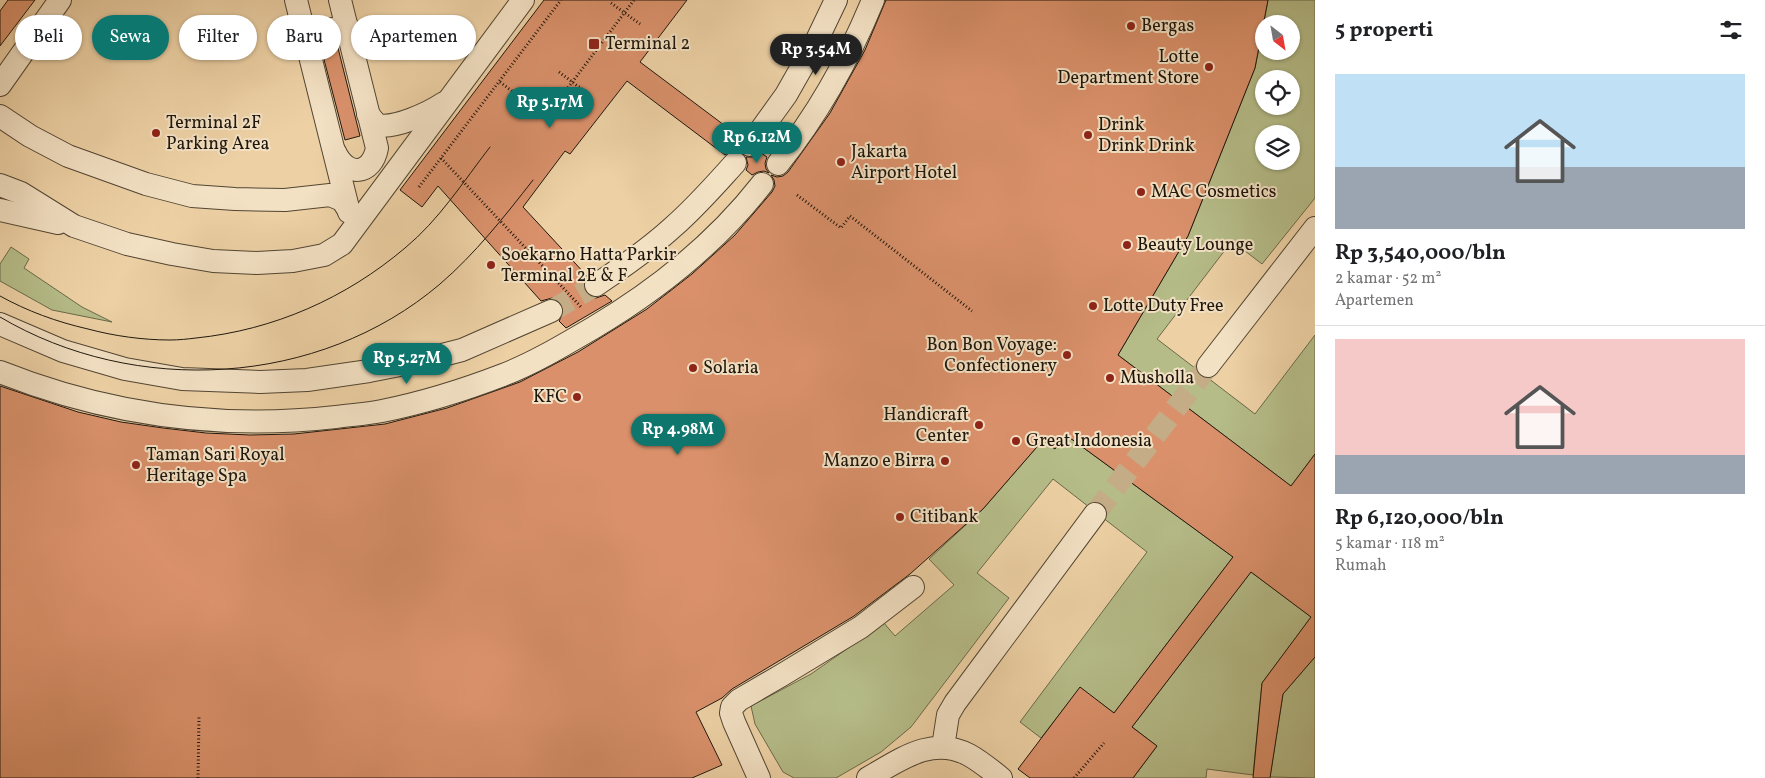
<!DOCTYPE html>
<html lang="id">
<meta charset="utf-8">
<style>
:root{--surface:#fff;--page:#f2f2f2;--text:#202124;--muted:#757577;--line:#e0e0e0;--accent:#0f766e}
body{margin:0;font-family:Vollkorn,serif;background:var(--page);color:var(--text);height:100vh;display:flex;flex-direction:column;font-size:19px;white-space:nowrap}
*{box-sizing:border-box;margin:0}
p{font-size:16px;color:var(--muted)}
.icon{flex:none;width:28px;height:28px;fill:none;stroke:currentColor;stroke-width:2;stroke-linecap:round;stroke-linejoin:round}
.map{position:relative;flex:1;overflow:hidden}
.drawer{display:flex;flex-direction:column;background:var(--surface);width:450px}
.drawer>*{flex:none}
.hud{position:absolute;left:15px;top:15px;width:475px;height:45px;display:flex;gap:10px}
.needle{width:32px;rotate:149deg}
.fabs{position:absolute;left:1255px;top:15px;display:grid;gap:10px}
.fabs a{display:grid;place-items:center;width:45px;height:45px;border-radius:50%;background:var(--surface);box-shadow:0 1px 4px #0004;font-size:25px}
.price{position:absolute;translate:-50% -42px;padding:0 11px;border-radius:18px;background:var(--accent);color:#fff;font-size:16px;line-height:32px;filter:drop-shadow(0 1px 2px #0008)}
.price::after{content:'';position:absolute;left:50%;top:30px;width:15px;height:11px;margin-left:-8px;background:inherit;clip-path:polygon(0 0,100% 0,50% 100%)}
.price.on{background:#222;color:#fff}
ul{padding:0;list-style:none}
li{display:grid;align-content:center;gap:10px;height:265px;padding:0 20px}
li+li{border-top:1px solid var(--line)}
li span{display:grid;place-items:center;height:155px;border-radius:0px;color:#555}
li>.icon{margin-inline-start:auto}
span .icon{width:90px;height:90px;fill:#fffc;stroke-width:1}
li b{font-size:21px}
h2{display:flex;justify-content:space-between;align-items:center;height:60px;padding:0 20px;font-size:21px}
.tag{padding:0 18px;border-radius:22px;background:var(--surface);box-shadow:0 1px 4px #0004;font-size:18px;line-height:45px}
.tag.on{background:var(--accent);color:#fff}
main{display:flex;flex:1;min-height:0}
.map>svg:first-child{display:block}
</style>
<main>
<div class="map">
<svg width="1315" height="778" viewBox="0 0 1315 778">
<rect width="100%" height="100%" fill="#edd1a5"/>
<filter id="stains"><feTurbulence type="fractalNoise" baseFrequency=".004" numOctaves="4"/><feColorMatrix values="0 0 0 0 .2 0 0 0 0 .09 0 0 0 0 .02 0 0 0 .5 -.17"/></filter>
<radialGradient id="worn" r=".72"><stop offset=".6" stop-color="#630" stop-opacity="0"/><stop offset="1" stop-color="#630" stop-opacity=".3"/></radialGradient>
<g fill="#b5bc88" stroke="#6a694a" fill-rule="evenodd">
<path d="M 1268,0 L 1315,0 L 1315,198 L 1262,264 L 1232,241 L 1157,339 L 1255,414 L 1315,335 L 1315,454 L 1291,486 L 1118,355 L 1188,236 L 1255,68 ZM 1264,24 L 1291,24 L 1291,51 L 1264,51 ZM 1264,79 L 1291,79 L 1291,106 L 1264,106 ZM 1264,134 L 1291,134 L 1291,161 L 1264,161 Z"/>
<path d="M 11,247 L 29,259 L 24,268 L 82,307 L 112,322 L 52,310 L 0,281 L 0,264 Z"/>
<path d="M 1066,435 L 1233,557 L 1114,713 L 1080,688 L 1041,738 L 1020,722 L 1147,552 L 1053,479 L 977,573 L 1009,598 L 911,727 L 881,752 L 836,778 L 794,778 L 783,772 L 755,724 L 751,706 L 811,674 L 884,623 L 895,636 L 954,585 L 929,559 L 983,509 L 1043,440 L 1055,449 Z"/>
<path d="M 1251,572 L 1311,617 L 1262,683 L 1253,775 L 1207,769 L 1206,778 L 1133,778 L 1157,746 L 1132,727 Z"/>
<path d="M 1315,657 L 1315,778 L 1270,777 L 1283,694 Z"/>
</g>
<g fill="#da916b" stroke="#1e160c">
<path d="M 8,0 L 35,0 L 0,46 L 0,11 Z"/>
<path d="M 544,0 L 687,0 L 640,62 L 740,137 L 737,143 L 738,150 L 731,151 L 725,155 L 627,81 L 570,154 L 565,151 L 523,207 L 587,276 L 583,285 L 585,293 L 591,297 L 596,298 L 605,295 L 612,301 L 566,328 L 559,321 L 564,312 L 563,306 L 559,301 L 552,298 L 541,301 L 438,186 L 422,207 L 400,190 Z"/>
<path d="M 886,0 L 1268,0 L 1255,68 L 1188,236 L 1118,355 L 1291,486 L 1315,454 L 1315,657 L 1283,694 L 1270,778 L 1253,778 L 1262,683 L 1311,617 L 1251,572 L 1132,727 L 1157,746 L 1133,778 L 1030,778 L 1018,769 L 1080,687 L 1114,713 L 1233,557 L 1066,435 L 1055,449 L 1043,440 L 983,509 L 910,574 L 854,616 L 732,689 L 722,698 L 696,712 L 722,765 L 692,778 L 0,778 L 0,386 L 78,412 L 121,422 L 163,428 L 206,433 L 250,435 L 294,434 L 385,424 L 447,408 L 520,382 L 578,352 L 647,309 L 692,274 L 735,235 L 772,192 L 775,186 L 774,180 L 771,175 L 777,177 L 783,176 L 788,172 L 830,113 L 865,50 Z"/>
<path d="M 337,44 L 360,136 L 345,140 L 321,48 Z"/>
<path d="M 761,153 L 767,157 L 765,163 L 766,169 L 769,173 L 764,171 L 758,172 L 752,175 L 746,170 L 748,165 L 746,157 L 755,157 Z"/>
</g>
<g fill="none" stroke-linecap="round" stroke-linejoin="round">
<g stroke="#c4ac86" stroke-width="22" stroke-dasharray="22 11" stroke-linecap="butt">
<path d="M 551,311 L 596,285"/>
<path d="M 1095,514 L 1208,366"/>
</g>
<defs>
<g id="minor">
<path d="M 296,0 L 349,212"/>
<path d="M 305,35 L 347,26"/>
<path d="M 0,85 L 60,0"/>
<path d="M 368,114 L 377,125 C 395,129 429,113 444,103"/>
<path d="M 0,116 L 30,136 L 68,156 L 146,184 L 192,196 L 235,199 L 285,200 L 330,195 L 342,200 L 348,209"/>
<path d="M 750,145 L 786,95 L 815,44 L 836,0"/>
<path d="M 335,152 C 347,178 372,175 377,148 L 340,0"/>
<path d="M 778,164 C 819,113 848,61 873,0"/>
<path d="M 0,185 L 21,193 L 74,226 L 127,244 L 172,254 L 213,261 L 257,263 L 293,261 L 324,255 L 342,244 L 523,0"/>
<path d="M 0,210 L 58,223"/>
<path d="M 596,285 C 623,267 649,249 673,227 C 696,207 715,185 735,163"/>
<path d="M 0,324 L 63,351 L 125,369 L 182,379 L 260,382 L 307,380 L 369,371 L 415,362 L 462,350 L 551,311"/>
<path d="M 1208,366 L 1315,228"/>
<path d="M 0,372 C 108,415 220,430 336,417 C 351,415 367,414 382,411 C 422,403 464,390 503,375 C 534,363 564,345 593,328 C 657,290 716,243 762,184"/>
<path d="M 943,747 L 948,715 L 955,703 L 1095,514"/>
<path d="M 759,778 L 734,722 L 731,713 L 732,707 L 739,700 L 782,675 L 861,627 L 913,587"/>
<path d="M 868,778 C 900,760 932,735 969,755 C 980,761 991,770 1001,778"/>
</g>
</defs>
<use href="#minor" stroke="#524532" stroke-width="24"/>
<g stroke="#1e160c" stroke-width="3" stroke-dasharray="1 2.5" stroke-linecap="butt">
<path d="M 611,3 L 640,24"/>
<path d="M 559,72 L 587,93"/>
<path d="M 500,82 L 546,117 L 634,0"/>
<path d="M 441,158 L 582,308"/>
<path d="M 419,187 L 561,0"/>
<path d="M 797,195 L 841,228 L 850,216 L 972,311"/>
<path d="M 198,778 L 199,717"/>
<path d="M 1074,778 L 1104,743"/>
</g>
<use href="#minor" stroke="#f3e1c4" stroke-width="22"/>
<g stroke="#1e160c" stroke-width="1">
<path d="M 0,296 C 27,311 57,322 88,329 C 114,336 143,340 170,340 C 179,340 188,339 196,338 C 274,330 346,298 405,248 C 439,220 463,182 490,147"/>
<path d="M 0,317 C 135,397 319,387 440,284 C 475,254 505,216 533,180"/>
</g>
</g>
<g fill="#8f2418" stroke="#f3e1c4" stroke-width="2">
<circle cx="1131" cy="26" r="5"/>
<rect x="588" y="38" width="12" height="12" rx="2.5"/>
<circle cx="1209" cy="67" r="5"/>
<circle cx="156" cy="133" r="5"/>
<circle cx="1088" cy="135" r="5"/>
<circle cx="841" cy="162" r="5"/>
<circle cx="1141" cy="192" r="5"/>
<circle cx="1127" cy="245" r="5"/>
<circle cx="491" cy="265" r="5"/>
<circle cx="1093" cy="306" r="5"/>
<circle cx="1067" cy="355" r="5"/>
<circle cx="693" cy="368" r="5"/>
<circle cx="1110" cy="378" r="5"/>
<circle cx="577" cy="397" r="5"/>
<circle cx="979" cy="425" r="5"/>
<circle cx="1016" cy="441" r="5"/>
<circle cx="945" cy="461" r="5"/>
<circle cx="136" cy="465" r="5"/>
<circle cx="900" cy="517" r="5"/>
</g>
<g text-anchor="middle" dominant-baseline="central" stroke-width="4" stroke-linejoin="round" paint-order="stroke">
<g font-size="18" fill="#1e160c" stroke="#f3e1c4" text-anchor="start">
<text x="1141" y="26">Bergas</text>
<text x="605" y="44">Terminal 2</text>
<text x="1199" y="57" text-anchor="end">Lotte<tspan x="1199" dy="21">Department Store</tspan></text>
<text x="166" y="123">Terminal 2F<tspan x="166" dy="21">Parking Area</tspan></text>
<text x="1098" y="125">Drink<tspan x="1098" dy="21">Drink Drink</tspan></text>
<text x="851" y="152">Jakarta<tspan x="851" dy="21">Airport Hotel</tspan></text>
<text x="1151" y="192">MAC Cosmetics</text>
<text x="1137" y="245">Beauty Lounge</text>
<text x="501" y="255">Soekarno Hatta Parkir<tspan x="501" dy="21">Terminal 2E &amp; F</tspan></text>
<text x="1103" y="306">Lotte Duty Free</text>
<text x="1057" y="345" text-anchor="end">Bon Bon Voyage:<tspan x="1057" dy="21">Confectionery</tspan></text>
<text x="703" y="368">Solaria</text>
<text x="1120" y="378">Musholla</text>
<text x="567" y="397" text-anchor="end">KFC</text>
<text x="969" y="415" text-anchor="end">Handicraft<tspan x="969" dy="21">Center</tspan></text>
<text x="1026" y="441">Great Indonesia</text>
<text x="146" y="455">Taman Sari Royal<tspan x="146" dy="21">Heritage Spa</tspan></text>
<text x="935" y="461" text-anchor="end">Manzo e Birra</text>
<text x="910" y="517">Citibank</text>
</g>
</g>
<rect width="100%" height="100%" filter="url(#stains)"/>
<rect width="100%" height="100%" fill="url(#worn)"/>
</svg>
<div class="fabs">
<a><svg class="needle" viewBox="-14 -14 28 28"><path d="M0-13l5 13h-10z" fill="#e53935"/><path d="M0 13l5-13h-10z" fill="#757577"/></svg></a>
<a><svg class="icon" aria-label="locate" viewBox="0 0 24 24"><circle cx="12" cy="12" r="6"/><path d="M12 2v4M12 18v4M2 12h4M18 12h4"/></svg></a>
<a><svg class="icon" aria-label="layers" viewBox="0 0 24 24"><path d="M12 4l9 5-9 5-9-5zM3 14l9 5 9-5"/></svg></a>
</div>
<b class="price on" style="left:816px;top:76px">Rp 3.54M</b>
<b class="price" style="left:550px;top:129px">Rp 5.17M</b>
<b class="price" style="left:757px;top:164px">Rp 6.12M</b>
<b class="price" style="left:407px;top:385px">Rp 5.27M</b>
<b class="price" style="left:678px;top:456px">Rp 4.98M</b>
<div class="hud">
<a class="tag">Beli</a>
<a class="tag on">Sewa</a>
<a class="tag">Filter</a>
<a class="tag">Baru</a>
<a class="tag">Apartemen</a>
</div>
</div>
<section class="drawer">
<h2>5 properti<svg class="icon" aria-label="filters" viewBox="0 0 24 24"><path d="M4 7h16M4 17h16"/><circle cx="9" cy="7" r="2"/><circle cx="15" cy="17" r="2"/></svg></h2>
<ul>
<li><span style="background:linear-gradient(#bfe0f5 60%,#9aa5b1 0)"><svg class="icon" aria-label="home" viewBox="0 0 24 24"><path d="M3 11l9-7 9 7M6 9v11h12V9"/></svg></span><div><b>Rp 3,540,000/bln</b><p>2 kamar · 52 m²</p><p>Apartemen</p></div></li>
<li><span style="background:linear-gradient(#f6c9c9 75%,#9aa5b1 0)"><svg class="icon" aria-label="home" viewBox="0 0 24 24"><path d="M3 11l9-7 9 7M6 9v11h12V9"/></svg></span><div><b>Rp 6,120,000/bln</b><p>5 kamar · 118 m²</p><p>Rumah</p></div></li>
</ul>
</section>
</main>
